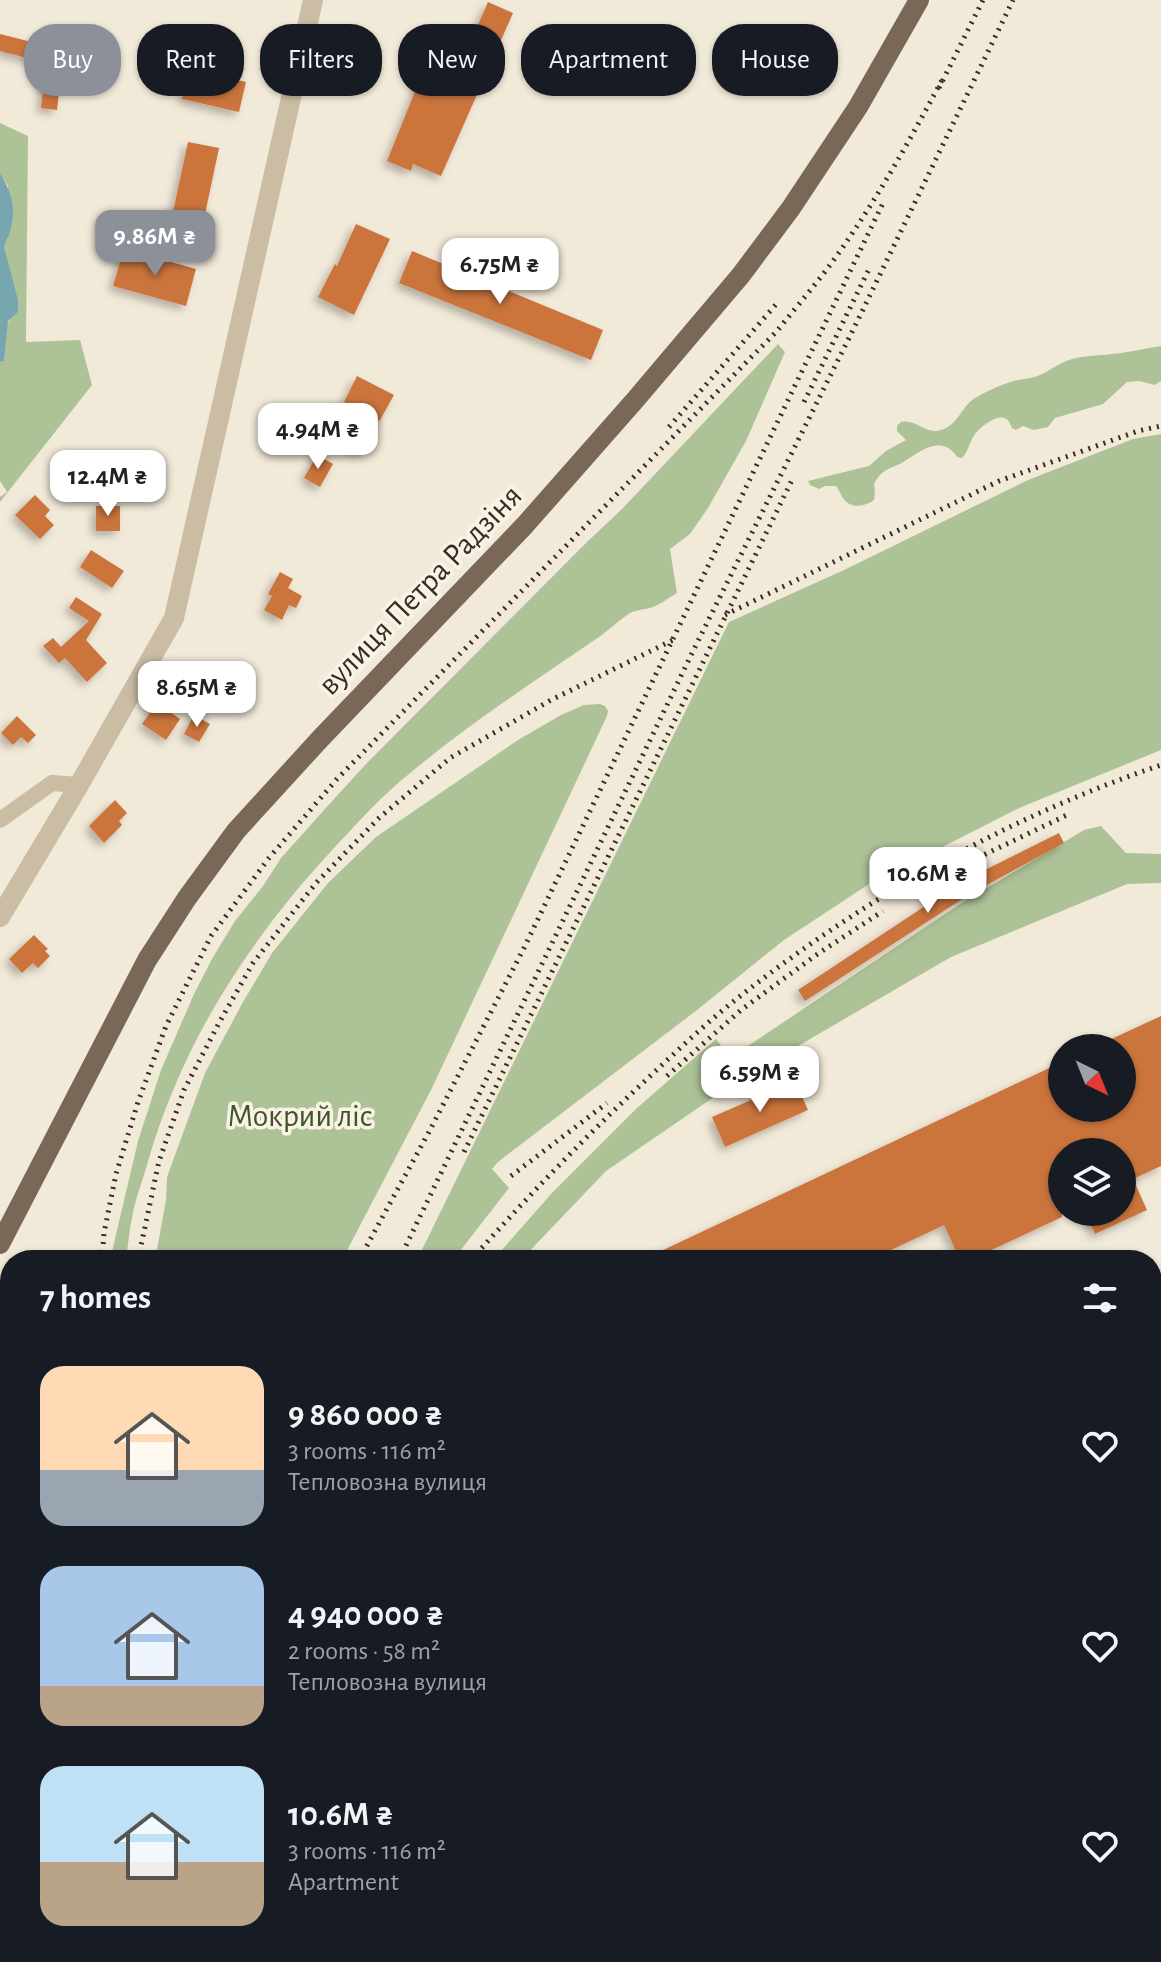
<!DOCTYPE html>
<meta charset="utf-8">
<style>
:root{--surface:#171b24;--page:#20242c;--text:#f1f3f6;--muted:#9ea1a6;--accent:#8c9099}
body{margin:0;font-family:"Alegreya Sans",sans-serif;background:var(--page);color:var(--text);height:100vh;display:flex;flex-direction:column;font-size:30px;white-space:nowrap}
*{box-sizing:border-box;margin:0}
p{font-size:26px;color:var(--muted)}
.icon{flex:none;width:44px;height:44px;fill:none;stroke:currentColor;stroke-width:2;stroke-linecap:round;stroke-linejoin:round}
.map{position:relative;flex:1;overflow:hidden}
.drawer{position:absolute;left:0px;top:1250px;width:1162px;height:712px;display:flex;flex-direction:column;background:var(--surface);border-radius:32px 32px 0 0;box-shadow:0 2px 6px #0004}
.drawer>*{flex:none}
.hud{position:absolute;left:24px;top:24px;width:1114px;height:72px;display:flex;gap:16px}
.needle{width:52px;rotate:137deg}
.fabs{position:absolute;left:1048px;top:1034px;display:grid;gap:16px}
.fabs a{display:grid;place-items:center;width:88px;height:88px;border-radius:50%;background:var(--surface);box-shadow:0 2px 6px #0004;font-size:40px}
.price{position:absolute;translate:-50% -68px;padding:0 18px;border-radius:16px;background:#fff;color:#222;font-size:26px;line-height:52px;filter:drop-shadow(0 2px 4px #0008)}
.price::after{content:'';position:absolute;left:50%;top:48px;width:24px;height:18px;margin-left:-12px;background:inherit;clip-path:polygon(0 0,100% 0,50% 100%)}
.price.selected{background:var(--accent);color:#fff}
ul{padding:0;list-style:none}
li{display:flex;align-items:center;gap:24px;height:200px;padding:0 40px}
li span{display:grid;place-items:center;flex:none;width:224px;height:160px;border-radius:24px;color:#555}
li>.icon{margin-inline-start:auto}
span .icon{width:96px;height:96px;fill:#fffc;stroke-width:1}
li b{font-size:34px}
h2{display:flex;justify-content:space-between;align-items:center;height:96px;padding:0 40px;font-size:34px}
.chip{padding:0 28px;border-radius:32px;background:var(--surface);box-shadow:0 2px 6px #0004;font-size:28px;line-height:72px}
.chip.selected{background:var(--accent);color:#fff}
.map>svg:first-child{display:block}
</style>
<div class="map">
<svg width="1161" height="1962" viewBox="0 0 1161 1962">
<defs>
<filter id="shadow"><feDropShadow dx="-4.5" dy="4.5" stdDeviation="4" flood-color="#0004"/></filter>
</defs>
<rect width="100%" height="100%" fill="#f2ead9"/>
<g fill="#aec298">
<path d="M 0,123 L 28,136 L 26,342 L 80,340 L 92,385 L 0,502 L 0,497 L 7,492 L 0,481 L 0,362 L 4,361 C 5,347 3,329 11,317 L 4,247 L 8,238 L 8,186 L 0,173 Z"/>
<path d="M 778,344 L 785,352 L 746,441 L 708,508 L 690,534 L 670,549 L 677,593 C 668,598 660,605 650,608 C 642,610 634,610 627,615 C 617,622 609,630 599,637 C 530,684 460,730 397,784 C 374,804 354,827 333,849 C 248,941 181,1044 147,1165 C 142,1182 135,1200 132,1218 C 129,1232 128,1246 126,1260 L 110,1260 L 138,1141 L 161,1070 L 194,994 L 213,957 L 235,921 L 263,886 L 281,858 L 324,810 L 366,764 L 587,542 L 622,509 Z"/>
<path d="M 1161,346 L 1161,381 L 1155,385 L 1139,381 L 1127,382 L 1103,404 L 1055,418 L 1048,427 L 1034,430 L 1023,426 L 1016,430 L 1012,428 C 1010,424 1009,419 1004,418 C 995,415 980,428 975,434 C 969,442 969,451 962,458 L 957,457 C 942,434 922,450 905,461 C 890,470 883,467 874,484 L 875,492 L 874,500 C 864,507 850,509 843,498 C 840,494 839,489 836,486 L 825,486 L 819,489 L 810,485 L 808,481 L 869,466 L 886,451 L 906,440 L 897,431 L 897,426 L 901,422 C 917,419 925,435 941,430 C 960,424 961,405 977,397 C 987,391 1000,385 1011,382 C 1019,379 1027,379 1035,377 C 1047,373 1057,364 1069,360 C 1083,355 1097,356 1112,354 C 1128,353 1145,348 1161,346 Z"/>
<path d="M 1161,434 L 1161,750 L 1019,808 L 866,886 L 784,940 L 697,1010 L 498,1162 L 492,1169 L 509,1188 L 453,1260 L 417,1260 L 729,622 L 844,570 L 1028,480 L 1133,439 Z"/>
<path d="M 600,704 L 605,706 L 608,711 L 607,716 L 432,1088 L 342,1260 L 155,1260 L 166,1200 L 167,1177 L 205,1073 L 243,1002 L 272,953 L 328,883 L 376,837 L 518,740 L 561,715 L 584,705 Z"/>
<path d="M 1101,826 L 1126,853 L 1161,854 L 1161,883 L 1127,884 L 951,957 L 736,1082 L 606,1171 L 521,1260 L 493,1260 L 551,1194 L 637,1108 L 716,1039 L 730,1058 L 957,906 L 1084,830 Z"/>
<path d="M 98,1952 L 232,1952 L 228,1962 L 93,1962 Z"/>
</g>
<path fill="#77a5b0" d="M 0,173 C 16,199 17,219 4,247 L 18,300 L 18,312 L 8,321 L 4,361 L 0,362 Z"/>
<g fill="#cb753e" filter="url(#shadow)">
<path d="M 488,2 L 513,13 L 441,176 L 413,164 L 411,171 L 387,161 L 424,69 L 453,82 Z"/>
<path d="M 0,34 L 67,51 L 61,75 L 57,110 L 41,108 L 46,63 L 0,51 Z"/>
<path d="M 189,69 L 246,82 L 239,112 L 182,99 Z"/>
<path d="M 188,142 L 219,148 L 204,219 L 173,212 Z"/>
<path d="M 356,224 L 390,239 L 354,315 L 318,297 L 335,264 L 337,266 Z"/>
<path d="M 124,249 L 196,269 L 186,306 L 113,286 Z"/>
<path d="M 412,251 L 603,330 L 591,360 L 399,283 Z"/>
<path d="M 357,376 L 394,395 L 380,420 L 379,420 L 360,452 L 329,435 L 347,403 L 344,402 Z"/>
<path d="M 317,455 L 333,464 L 320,487 L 304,478 Z"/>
<path d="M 35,495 L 50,510 L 45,516 L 54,525 L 40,539 L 15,515 Z"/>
<rect x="96" y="506" width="24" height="25"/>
<path d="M 91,550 L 124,571 L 112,588 L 80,567 Z"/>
<path d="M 280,572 L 293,579 L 288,588 L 302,596 L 296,608 L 289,605 L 282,620 L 264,610 L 272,596 L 268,594 Z"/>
<path d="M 76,597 L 102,614 L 86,640 L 107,663 L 87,682 L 65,658 L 59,663 L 43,646 L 53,638 L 61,647 L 89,621 L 69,608 Z"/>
<path d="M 157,703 L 180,719 L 166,740 L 142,724 Z"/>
<path d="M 194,715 L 210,724 L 199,742 L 184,734 Z"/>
<path d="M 17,716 L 36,735 L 28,743 L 21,737 L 13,745 L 1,733 Z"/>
<path d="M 115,800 L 127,813 L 119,821 L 122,825 L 104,843 L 89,826 Z"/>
<path d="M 1059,833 L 1064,843 L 970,894 L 805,1001 L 798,990 L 963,881 Z"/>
<path d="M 34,935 L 48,949 L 45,951 L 50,956 L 38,968 L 33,963 L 22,973 L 9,959 Z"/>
<path d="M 1161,1016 L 1161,1166 L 1133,1179 L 1147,1210 L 1095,1234 L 1085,1212 L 1122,1212 L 1122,1152 L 1062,1152 L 1062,1217 L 970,1260 L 960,1260 L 944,1225 L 870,1260 L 642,1260 L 1062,1062 L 1062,1108 L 1122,1108 L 1122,1048 L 1092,1048 Z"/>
<path d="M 795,1081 L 808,1110 L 725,1147 L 712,1117 Z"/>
</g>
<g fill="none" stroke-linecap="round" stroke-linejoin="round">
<g stroke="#cbbca4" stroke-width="16">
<path d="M 0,820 L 52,783 L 79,785"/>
<path d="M 1152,1594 L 1161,1594"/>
<path d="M 668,1952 L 692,1962"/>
<path d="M 239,1962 L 244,1952"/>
</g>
<path stroke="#cbbca4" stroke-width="20" d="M 0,917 L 79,785 L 174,618 L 313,0"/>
<path stroke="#796757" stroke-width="20" d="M 0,1244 L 147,960 L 187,898 L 236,831 L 320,739 L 525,525 L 636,399 L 741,275 L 791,208 L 858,107 L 919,0"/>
<g stroke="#362e26" stroke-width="5" stroke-dasharray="2 6" stroke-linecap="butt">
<path d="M 939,88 L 983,0"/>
<path d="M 804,402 L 869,269"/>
<path d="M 669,427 L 779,301"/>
<path d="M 725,615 L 999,481 L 1138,431 L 1161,426"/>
<path d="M 907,896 L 969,862 L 1067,815"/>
<path d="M 667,1076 L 741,1010 L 819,953 L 883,911"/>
<path d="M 464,1152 L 792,480"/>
<path d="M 511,1176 L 607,1103"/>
<path d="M 102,1260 L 104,1233 L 116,1174 L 138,1102 L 166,1026 L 211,936 L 269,858 L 337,779 L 777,331 C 797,306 819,281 838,254 C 877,199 910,140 942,80"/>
<path d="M 138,1260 L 159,1161 L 184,1090 L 219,1023 L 253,963 L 316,883 L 379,818 L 450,758 L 551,700 L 675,639"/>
<path d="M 359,1260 L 430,1130 L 524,948 L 883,203"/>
<path d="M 399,1260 L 695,647 L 855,326 L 1013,0"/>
<path d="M 471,1260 C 528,1196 586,1136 648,1078 C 676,1052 704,1025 734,1001 C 861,900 1007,817 1161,765"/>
<path d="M 8,1962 L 11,1952"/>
<path d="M 28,1962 L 32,1952"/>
<path d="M 59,1962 L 63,1952"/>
<path d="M 73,1962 L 78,1952"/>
</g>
</g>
<g text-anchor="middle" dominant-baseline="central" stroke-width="7" stroke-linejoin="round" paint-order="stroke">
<g font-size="32" fill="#362e26" stroke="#faf3e5">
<text transform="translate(420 590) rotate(-46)">вулиця Петра Радзіня</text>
</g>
<g font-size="32" fill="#3e5529" stroke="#faf3e5">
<text x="300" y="1116">Мокрий ліс</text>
</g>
</g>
</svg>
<div class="fabs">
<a><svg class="needle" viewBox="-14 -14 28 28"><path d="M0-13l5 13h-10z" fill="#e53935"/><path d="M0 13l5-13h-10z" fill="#9ea1a6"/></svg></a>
<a><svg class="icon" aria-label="layers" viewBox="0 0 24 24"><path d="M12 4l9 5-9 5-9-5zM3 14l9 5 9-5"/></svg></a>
</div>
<b class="price selected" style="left:155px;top:278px">9.86M ₴</b>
<b class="price" style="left:500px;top:306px">6.75M ₴</b>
<b class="price" style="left:318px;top:471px">4.94M ₴</b>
<b class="price" style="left:108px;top:518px">12.4M ₴</b>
<b class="price" style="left:197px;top:729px">8.65M ₴</b>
<b class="price" style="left:928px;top:915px">10.6M ₴</b>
<b class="price" style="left:760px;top:1114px">6.59M ₴</b>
<div class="hud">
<a class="chip selected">Buy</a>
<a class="chip">Rent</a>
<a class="chip">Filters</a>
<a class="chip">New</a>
<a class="chip">Apartment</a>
<a class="chip">House</a>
</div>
<section class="drawer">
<h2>7 homes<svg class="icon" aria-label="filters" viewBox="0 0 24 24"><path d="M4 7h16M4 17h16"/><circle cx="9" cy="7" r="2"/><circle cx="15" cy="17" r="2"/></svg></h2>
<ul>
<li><span style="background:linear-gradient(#ffd9b3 65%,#9aa5b1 0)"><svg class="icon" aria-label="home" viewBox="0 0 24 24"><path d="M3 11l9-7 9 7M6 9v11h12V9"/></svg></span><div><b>9 860 000 ₴</b><p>3 rooms · 116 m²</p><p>Тепловозна вулиця</p></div><svg class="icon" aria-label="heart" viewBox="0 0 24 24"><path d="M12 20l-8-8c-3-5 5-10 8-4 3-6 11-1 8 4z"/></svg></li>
<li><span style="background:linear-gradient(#a9c7e8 75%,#b9a48a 0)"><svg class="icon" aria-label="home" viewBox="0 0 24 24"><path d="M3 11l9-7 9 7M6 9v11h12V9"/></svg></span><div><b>4 940 000 ₴</b><p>2 rooms · 58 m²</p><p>Тепловозна вулиця</p></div><svg class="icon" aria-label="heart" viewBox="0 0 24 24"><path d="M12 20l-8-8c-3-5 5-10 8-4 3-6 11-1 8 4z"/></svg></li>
<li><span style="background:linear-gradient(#bfe0f5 60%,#b9a48a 0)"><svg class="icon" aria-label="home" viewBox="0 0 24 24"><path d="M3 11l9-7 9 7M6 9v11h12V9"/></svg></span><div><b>10.6M ₴</b><p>3 rooms · 116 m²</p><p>Apartment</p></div><svg class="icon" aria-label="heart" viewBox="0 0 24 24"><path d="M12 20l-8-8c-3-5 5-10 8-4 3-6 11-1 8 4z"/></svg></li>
</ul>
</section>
</div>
